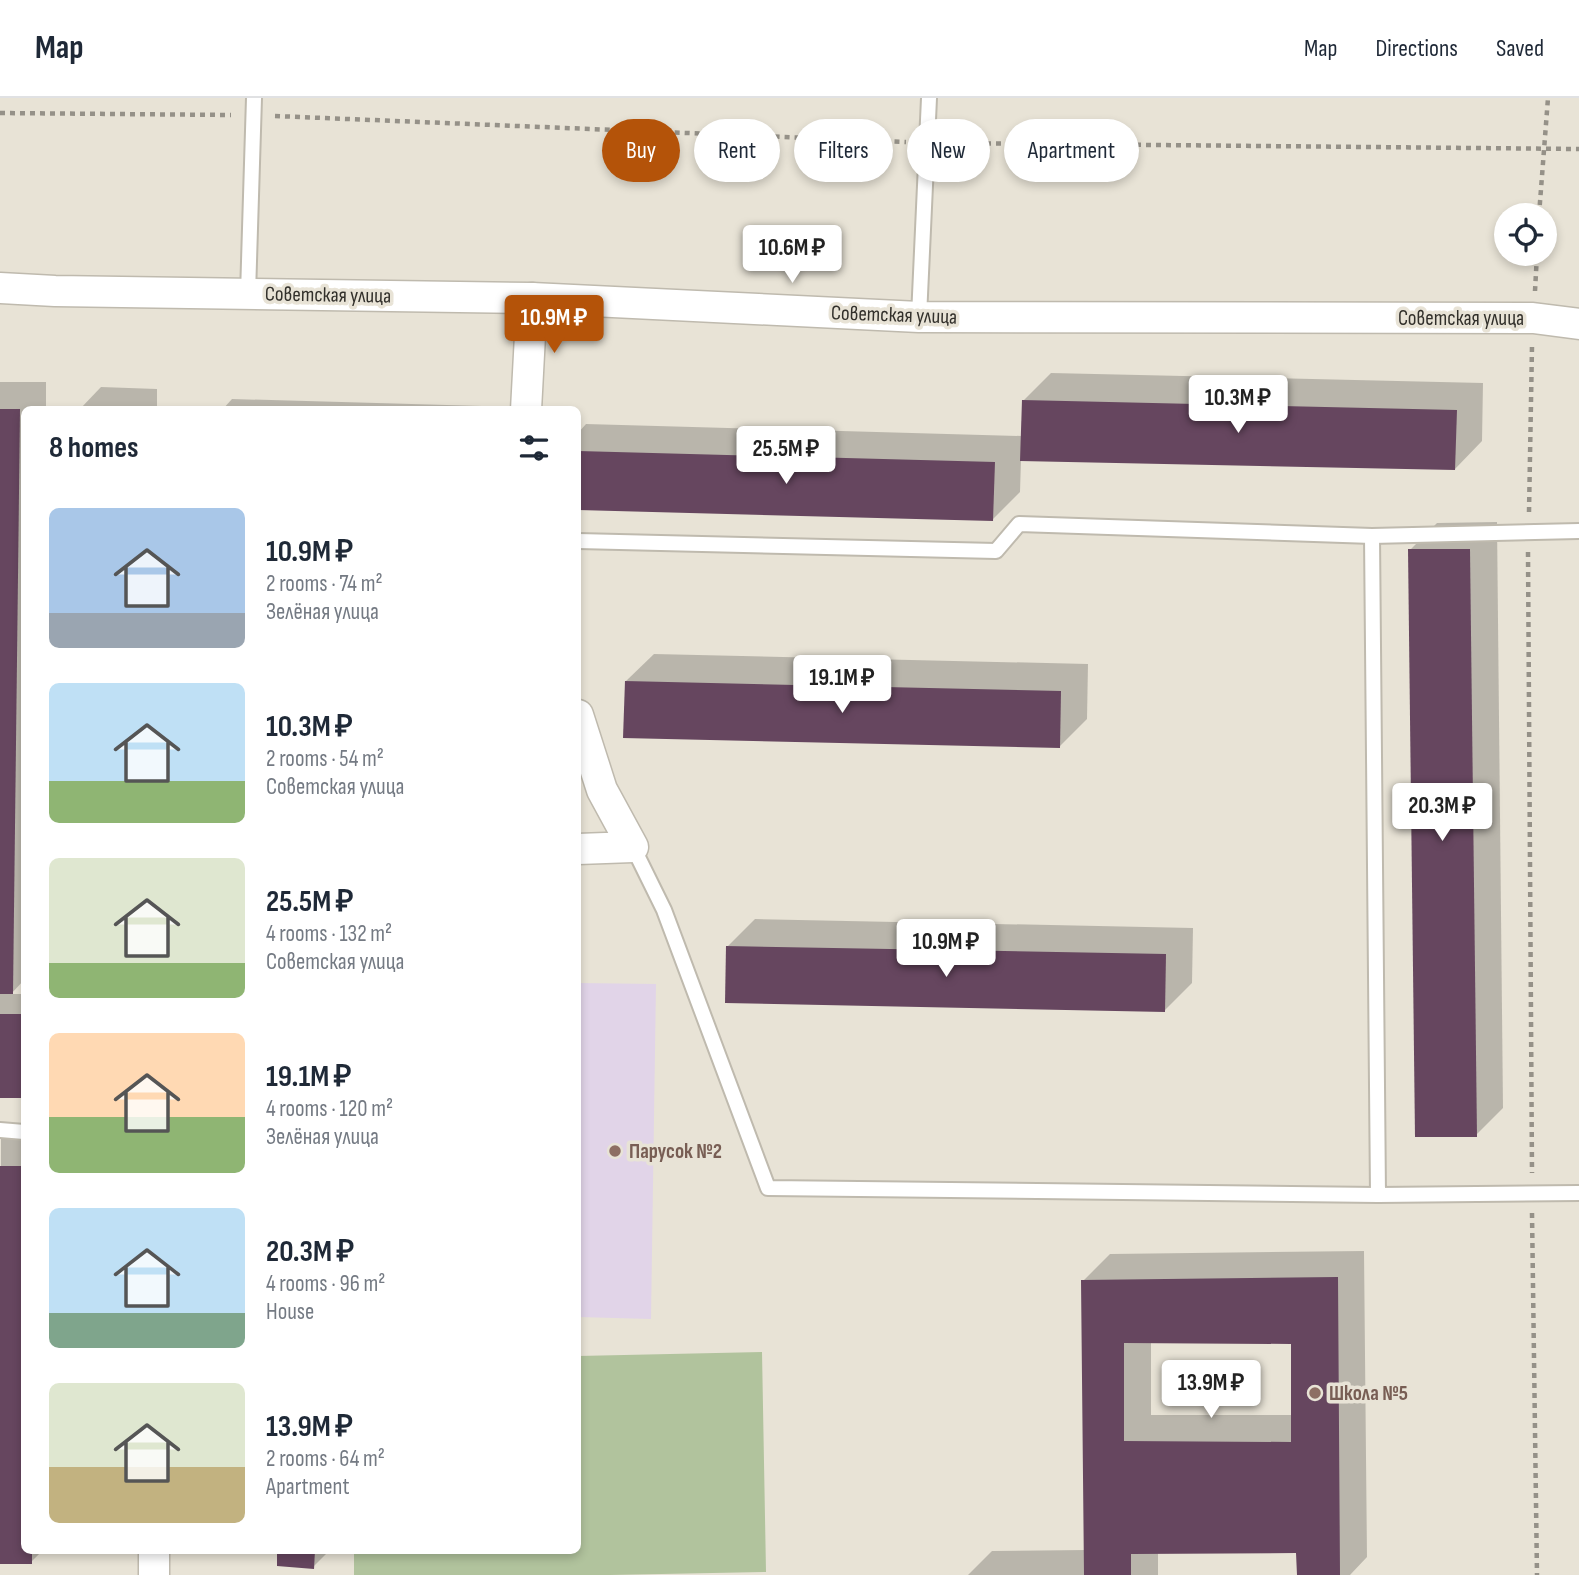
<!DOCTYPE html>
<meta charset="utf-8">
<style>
:root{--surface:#fff;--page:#f2f2f3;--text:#1f2937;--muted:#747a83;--line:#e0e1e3;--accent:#b45309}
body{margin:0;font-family:"Sofia Sans Condensed",sans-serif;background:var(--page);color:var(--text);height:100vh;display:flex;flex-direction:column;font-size:26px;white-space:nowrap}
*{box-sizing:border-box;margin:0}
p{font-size:23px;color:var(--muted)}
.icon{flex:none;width:38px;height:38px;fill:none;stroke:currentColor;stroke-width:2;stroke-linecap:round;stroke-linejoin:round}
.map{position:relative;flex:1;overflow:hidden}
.panel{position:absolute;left:21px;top:308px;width:560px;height:1148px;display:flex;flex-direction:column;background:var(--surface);border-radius:10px;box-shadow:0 4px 10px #0003}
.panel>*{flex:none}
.hud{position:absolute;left:602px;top:21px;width:665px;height:63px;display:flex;gap:14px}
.fabs{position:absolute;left:1494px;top:105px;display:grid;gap:14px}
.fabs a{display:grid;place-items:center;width:63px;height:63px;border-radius:50%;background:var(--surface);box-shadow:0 4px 10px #0003;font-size:35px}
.price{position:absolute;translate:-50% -60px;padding:0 16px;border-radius:7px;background:#fff;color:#222;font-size:23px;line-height:46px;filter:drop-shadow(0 2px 4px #0008)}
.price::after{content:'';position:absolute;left:50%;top:42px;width:21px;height:16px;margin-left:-10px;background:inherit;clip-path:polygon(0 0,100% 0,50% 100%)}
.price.current{background:var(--accent);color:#fff}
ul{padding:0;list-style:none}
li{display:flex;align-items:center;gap:21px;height:175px;padding:0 28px}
li span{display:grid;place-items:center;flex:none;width:196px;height:140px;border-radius:10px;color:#555}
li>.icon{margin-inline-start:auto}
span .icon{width:84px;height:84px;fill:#fffc;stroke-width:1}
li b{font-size:30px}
h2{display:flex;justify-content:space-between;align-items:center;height:84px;padding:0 28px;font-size:30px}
.chip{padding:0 24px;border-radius:32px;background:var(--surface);box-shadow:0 4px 10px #0003;font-size:24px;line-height:63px}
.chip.current{background:var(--accent);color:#fff}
header{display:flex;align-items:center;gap:42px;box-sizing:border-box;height:98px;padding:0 35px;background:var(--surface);border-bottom:2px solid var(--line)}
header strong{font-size:33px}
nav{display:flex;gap:38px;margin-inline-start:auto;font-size:24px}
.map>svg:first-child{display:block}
</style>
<header>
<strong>Map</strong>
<nav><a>Map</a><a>Directions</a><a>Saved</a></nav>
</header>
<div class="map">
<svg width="1579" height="1477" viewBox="0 0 1579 1477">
<rect width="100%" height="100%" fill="#e8e3d6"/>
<path fill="#e1d4e8" d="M 578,885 L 656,886 L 651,1221 L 578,1219 Z"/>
<path fill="#b1c39d" d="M 762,1254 L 766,1474 L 610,1477 L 354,1477 L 354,1453 L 578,1452 L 578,1258 Z"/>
<g fill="#0003" fill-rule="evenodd">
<path d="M 1051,275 L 1483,285 L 1482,343 L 1455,371 L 1021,361 L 1020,394 L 993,421 L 578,410 L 578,335 L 586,326 L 1022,338 L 1023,303 Z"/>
<path d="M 0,284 L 46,284 L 46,312 L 24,312 L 24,882 L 11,896 L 24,896 L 24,999 L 0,998 Z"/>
<path d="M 101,289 L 157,291 L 157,312 L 79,312 Z"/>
<path d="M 232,301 L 482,308 L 482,312 L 222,312 Z"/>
<path d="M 1497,424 L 1503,1010 L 1476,1037 L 1410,452 L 1437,425 Z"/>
<path d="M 654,556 L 1088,566 L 1087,621 L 1060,648 L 626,583 Z"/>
<path d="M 755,821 L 1193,830 L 1192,885 L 1165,912 L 728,848 Z"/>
<path d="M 1,1041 L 24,1041 L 24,1452 L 43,1452 L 31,1464 L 0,1464 Z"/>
<path d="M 1364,1153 L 1367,1459 L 1350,1477 L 1299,1477 L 1298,1453 L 1158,1454 L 1158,1477 L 968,1477 L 992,1453 L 1086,1452 L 1083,1183 L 1110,1156 ZM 1151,1244 L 1293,1244 L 1293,1317 L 1151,1317 Z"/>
<path d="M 279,1452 L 330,1452 L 313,1469 Z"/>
</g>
<g fill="#66465f" fill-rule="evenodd">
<path d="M 1022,302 L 1457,312 L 1455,372 L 1020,363 Z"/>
<path d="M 0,311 L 20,311 L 13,896 L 0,896 Z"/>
<path d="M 578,353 L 995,364 L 993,423 L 578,412 Z"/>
<path d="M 1408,451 L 1470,451 L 1477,1039 L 1415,1039 Z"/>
<path d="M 625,583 L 1061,593 L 1060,650 L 623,640 Z"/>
<path d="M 726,848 L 1166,856 L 1165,914 L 725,905 Z"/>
<rect x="0" y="916" width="24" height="84"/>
<path d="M 0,1068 L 24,1068 L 24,1452 L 32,1452 L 32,1466 L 0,1466 Z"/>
<path d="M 1338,1179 L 1340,1477 L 1297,1477 L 1296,1455 L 1131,1456 L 1131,1477 L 1084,1477 L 1081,1182 ZM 1124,1245 L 1291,1246 L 1291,1344 L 1124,1343 Z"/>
<path d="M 277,1452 L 315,1452 L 314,1471 L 277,1468 Z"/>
</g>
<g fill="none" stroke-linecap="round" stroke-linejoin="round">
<defs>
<g id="lane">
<path d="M 248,196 L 254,0"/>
<path d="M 919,219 L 929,0"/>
<path d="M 1372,438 L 1378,1097 L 1579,1095"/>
<path d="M 578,443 L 996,453 L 1019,426 L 1372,438 L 1579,433"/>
<path d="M 633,749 L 664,812 L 768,1090 L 1378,1097"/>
<path d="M 0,1032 L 24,1034"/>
</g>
<g id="street">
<path d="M 0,190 L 55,193 L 532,200 L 919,219 L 1533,220 L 1579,226"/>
<path d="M 526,312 L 532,200"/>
<path d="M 578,617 L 602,692 L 633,749 L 578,751"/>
<path d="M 154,1477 L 154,1452"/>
</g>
</defs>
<use href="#lane" stroke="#bfbaae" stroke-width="18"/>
<use href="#street" stroke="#bfbaae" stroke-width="33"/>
<g stroke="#959188" stroke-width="4.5" stroke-dasharray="5 5" stroke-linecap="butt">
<path d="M 0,15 L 231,17"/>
<path d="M 275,18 L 906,44"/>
<path d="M 946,45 L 1579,51"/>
<path d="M 1539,117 L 1548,0"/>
<path d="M 1535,193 L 1537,156"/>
<path d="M 1529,414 L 1532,248"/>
<path d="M 1528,454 L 1532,1075"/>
<path d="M 1532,1115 L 1537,1477"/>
</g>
<use href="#lane" stroke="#fff" stroke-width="14"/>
<use href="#street" stroke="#fff" stroke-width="30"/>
</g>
<g fill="#8d6e63" stroke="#e8e3d6" stroke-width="2.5">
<circle cx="615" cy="1053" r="7"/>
<circle cx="1315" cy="1295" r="7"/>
</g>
<g text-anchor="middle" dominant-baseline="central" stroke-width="7" stroke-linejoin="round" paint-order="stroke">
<g font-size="21" fill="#32302b" stroke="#e8e3d6">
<text transform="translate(328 197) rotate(1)">Советская улица</text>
<text transform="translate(894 217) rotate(2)">Советская улица</text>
<text x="1461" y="220">Советская улица</text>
</g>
<g font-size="21" font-weight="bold" fill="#785e54" stroke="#e8e3d6" text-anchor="start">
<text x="629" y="1053">Парусок №2</text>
<text x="1329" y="1295">Школа №5</text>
</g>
</g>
</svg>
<div class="fabs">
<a><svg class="icon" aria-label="locate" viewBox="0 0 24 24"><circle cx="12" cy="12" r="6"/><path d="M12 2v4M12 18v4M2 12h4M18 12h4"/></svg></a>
</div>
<b class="price" style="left:792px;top:187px">10.6M ₽</b>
<b class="price current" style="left:554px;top:257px">10.9M ₽</b>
<b class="price" style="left:1238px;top:337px">10.3M ₽</b>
<b class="price" style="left:786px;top:388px">25.5M ₽</b>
<b class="price" style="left:842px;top:617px">19.1M ₽</b>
<b class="price" style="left:1442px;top:745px">20.3M ₽</b>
<b class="price" style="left:946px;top:881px">10.9M ₽</b>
<b class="price" style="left:1211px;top:1322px">13.9M ₽</b>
<div class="hud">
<a class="chip current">Buy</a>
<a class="chip">Rent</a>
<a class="chip">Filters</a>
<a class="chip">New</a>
<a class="chip">Apartment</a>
</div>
<section class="panel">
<h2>8 homes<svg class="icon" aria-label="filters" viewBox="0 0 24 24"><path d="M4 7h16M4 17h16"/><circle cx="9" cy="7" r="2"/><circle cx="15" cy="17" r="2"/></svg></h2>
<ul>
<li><span style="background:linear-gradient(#a9c7e8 75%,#9aa5b1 0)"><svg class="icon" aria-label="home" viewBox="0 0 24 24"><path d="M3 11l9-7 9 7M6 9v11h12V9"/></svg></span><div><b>10.9M ₽</b><p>2 rooms · 74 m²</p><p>Зелёная улица</p></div></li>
<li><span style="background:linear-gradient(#bfe0f5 70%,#8fb573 0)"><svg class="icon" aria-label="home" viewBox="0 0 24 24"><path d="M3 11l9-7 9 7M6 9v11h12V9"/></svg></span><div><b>10.3M ₽</b><p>2 rooms · 54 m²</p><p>Советская улица</p></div></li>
<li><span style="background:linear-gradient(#dfe7d0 75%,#8fb573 0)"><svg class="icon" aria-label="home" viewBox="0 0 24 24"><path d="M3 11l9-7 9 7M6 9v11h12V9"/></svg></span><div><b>25.5M ₽</b><p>4 rooms · 132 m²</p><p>Советская улица</p></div></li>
<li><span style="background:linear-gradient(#ffd9b3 60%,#8fb573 0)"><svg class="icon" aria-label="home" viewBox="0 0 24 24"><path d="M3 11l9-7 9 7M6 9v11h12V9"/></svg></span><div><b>19.1M ₽</b><p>4 rooms · 120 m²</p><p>Зелёная улица</p></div></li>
<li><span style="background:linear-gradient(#bfe0f5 75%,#7fa58c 0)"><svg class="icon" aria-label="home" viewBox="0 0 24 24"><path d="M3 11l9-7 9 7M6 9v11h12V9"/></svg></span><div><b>20.3M ₽</b><p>4 rooms · 96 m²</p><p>House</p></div></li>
<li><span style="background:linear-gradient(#dfe7d0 60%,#c2b280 0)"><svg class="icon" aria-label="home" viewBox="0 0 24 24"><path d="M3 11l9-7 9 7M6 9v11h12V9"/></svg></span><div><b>13.9M ₽</b><p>2 rooms · 64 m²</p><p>Apartment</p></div></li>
</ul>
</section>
</div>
